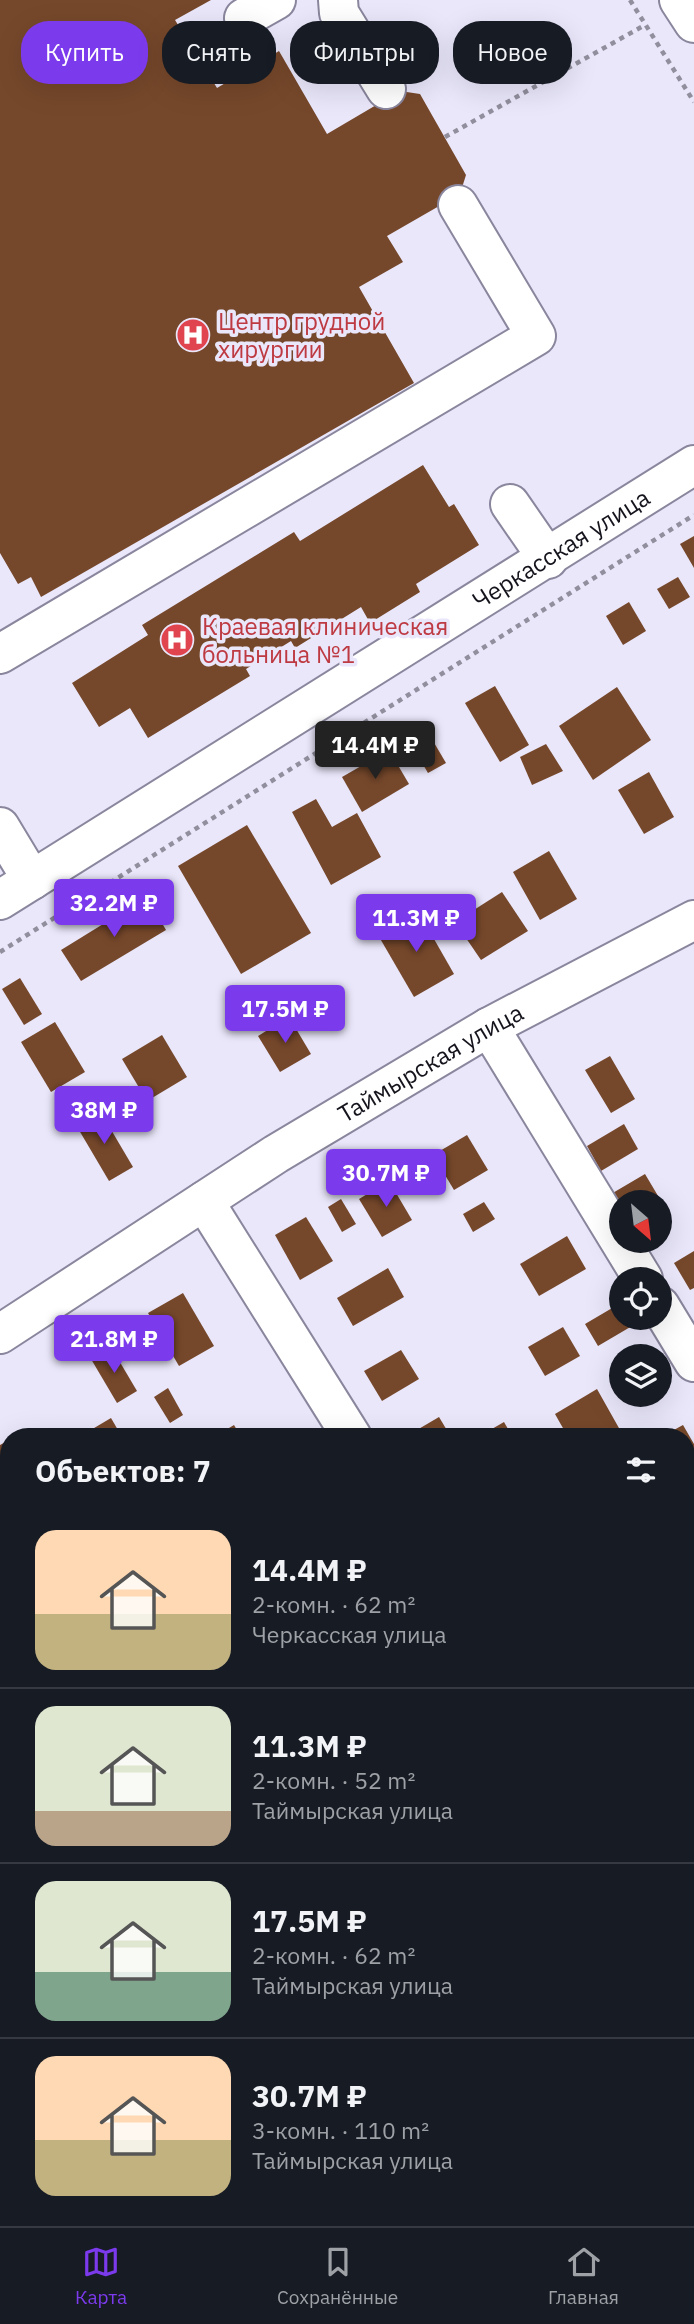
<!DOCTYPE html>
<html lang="ru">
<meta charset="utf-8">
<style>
:root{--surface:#171b24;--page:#20242c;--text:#f1f3f6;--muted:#9ea1a6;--line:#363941;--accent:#7c3aed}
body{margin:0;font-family:"IBM Plex Sans",sans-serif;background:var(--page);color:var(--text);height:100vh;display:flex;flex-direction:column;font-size:26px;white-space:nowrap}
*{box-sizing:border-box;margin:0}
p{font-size:23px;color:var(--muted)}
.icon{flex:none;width:38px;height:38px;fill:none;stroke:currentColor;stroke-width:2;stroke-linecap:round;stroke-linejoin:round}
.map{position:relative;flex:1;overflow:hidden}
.sheet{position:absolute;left:0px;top:1428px;width:695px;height:798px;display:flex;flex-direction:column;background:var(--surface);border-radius:28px 28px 0 0;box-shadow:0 7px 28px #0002}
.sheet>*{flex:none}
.hud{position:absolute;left:21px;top:21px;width:653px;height:63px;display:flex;gap:14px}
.needle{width:46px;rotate:152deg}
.buttons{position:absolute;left:609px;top:1190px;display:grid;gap:14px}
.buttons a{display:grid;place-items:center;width:63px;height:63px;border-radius:50%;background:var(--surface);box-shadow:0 7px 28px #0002;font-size:35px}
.price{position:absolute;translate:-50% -60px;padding:0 16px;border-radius:7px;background:var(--accent);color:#fff;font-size:23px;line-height:46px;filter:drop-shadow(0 2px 4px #0008)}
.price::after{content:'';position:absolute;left:50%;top:42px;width:21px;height:16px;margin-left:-10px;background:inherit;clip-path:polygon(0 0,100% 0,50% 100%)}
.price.current{background:#222;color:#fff}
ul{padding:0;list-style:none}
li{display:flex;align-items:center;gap:21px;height:175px;padding:0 35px}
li+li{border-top:2px solid var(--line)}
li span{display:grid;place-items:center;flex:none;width:196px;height:140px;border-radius:21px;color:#555}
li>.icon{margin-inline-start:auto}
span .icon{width:84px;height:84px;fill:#fffc;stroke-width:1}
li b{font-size:30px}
h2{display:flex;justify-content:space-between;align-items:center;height:84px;padding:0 35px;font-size:30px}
.tag{padding:0 24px;border-radius:28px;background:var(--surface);box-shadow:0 7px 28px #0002;font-size:24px;line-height:63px}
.tag.current{background:var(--accent);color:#fff}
.tabs{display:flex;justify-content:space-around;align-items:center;height:98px;border-top:2px solid var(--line);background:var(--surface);font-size:19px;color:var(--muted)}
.tabs a{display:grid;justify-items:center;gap:4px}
.tabs .current{color:var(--accent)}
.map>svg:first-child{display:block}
</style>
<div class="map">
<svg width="694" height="2226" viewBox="0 0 694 2226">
<rect width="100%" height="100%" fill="#eae7fb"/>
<g fill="#76482b">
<path d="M 0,0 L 211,0 L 175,20 L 217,88 L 279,51 L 327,134 L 400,91 L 420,94 L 466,175 L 460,194 L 387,236 L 403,262 L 359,287 L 414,383 L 41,597 L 31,577 L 18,584 L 0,553 Z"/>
<path d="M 423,465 L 449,507 L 454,504 L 479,545 L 416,584 L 420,592 L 370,623 L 361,607 L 295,648 L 291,641 L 246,669 L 250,676 L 148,738 L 130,708 L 99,727 L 72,683 L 148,635 L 142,625 L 294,532 L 300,541 Z"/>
<path d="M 694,536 L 694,568 L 680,544 Z"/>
<path d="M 678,577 L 690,597 L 669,609 L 657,589 Z"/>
<path d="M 629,602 L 646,631 L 623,645 L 606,616 Z"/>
<path d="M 495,686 L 529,745 L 500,762 L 465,703 Z"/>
<path d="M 617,687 L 651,740 L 593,780 L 559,726 Z"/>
<path d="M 423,724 L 446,763 L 428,773 L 405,734 Z"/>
<path d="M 546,744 L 563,771 L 532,785 L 520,757 Z"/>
<path d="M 389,750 L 409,784 L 362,812 L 342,777 Z"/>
<path d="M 649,772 L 674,817 L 644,834 L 618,790 Z"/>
<path d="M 316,799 L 332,827 L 357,813 L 381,857 L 331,885 L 292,812 Z"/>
<path d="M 247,825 L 311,933 L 241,974 L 178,866 Z"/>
<path d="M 549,851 L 577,899 L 540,920 L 513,872 Z"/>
<path d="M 502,892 L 528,931 L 481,960 L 455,922 Z"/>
<path d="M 147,897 L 166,930 L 81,981 L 61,950 Z"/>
<path d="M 418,911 L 454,974 L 414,997 L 378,935 Z"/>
<path d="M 20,978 L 42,1014 L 24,1025 L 2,989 Z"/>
<path d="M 289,1017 L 311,1054 L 280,1072 L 258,1036 Z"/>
<path d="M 55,1022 L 85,1072 L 51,1092 L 21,1042 Z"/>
<path d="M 162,1035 L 187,1077 L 147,1101 L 122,1059 Z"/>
<path d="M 610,1056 L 635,1099 L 611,1113 L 585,1070 Z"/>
<path d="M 100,1111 L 133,1167 L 109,1181 L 76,1125 Z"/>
<path d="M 624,1124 L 638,1149 L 601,1171 L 587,1146 Z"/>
<path d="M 467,1135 L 488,1170 L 454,1190 L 433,1155 Z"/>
<path d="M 645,1174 L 670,1216 L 660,1222 L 660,1202 L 621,1202 L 621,1211 L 611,1194 Z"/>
<path d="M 389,1181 L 412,1220 L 382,1237 L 359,1199 Z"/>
<path d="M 341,1199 L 356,1224 L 342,1232 L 328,1207 Z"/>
<path d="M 484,1202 L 495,1219 L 473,1232 L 463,1214 Z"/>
<path d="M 306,1217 L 333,1261 L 300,1280 L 275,1235 Z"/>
<path d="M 567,1236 L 586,1269 L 539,1296 L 520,1264 Z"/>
<path d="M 694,1251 L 694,1288 L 690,1290 L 674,1263 Z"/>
<path d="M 388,1268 L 404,1297 L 353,1326 L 337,1298 Z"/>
<path d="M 183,1293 L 214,1346 L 179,1366 L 148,1313 Z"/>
<path d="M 619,1304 L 621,1318 L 628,1318 L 632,1326 L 598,1346 L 585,1324 Z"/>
<path d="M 563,1327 L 580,1356 L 545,1376 L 528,1347 Z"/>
<path d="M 111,1347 L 137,1391 L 117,1403 L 91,1359 Z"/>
<path d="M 401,1350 L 419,1379 L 382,1401 L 364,1371 Z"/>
<path d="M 168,1388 L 183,1415 L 170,1423 L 154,1397 Z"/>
<path d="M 597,1389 L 624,1437 L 568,1437 L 555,1414 Z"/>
<path d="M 439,1417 L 451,1437 L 405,1437 Z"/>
<path d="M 111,1418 L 122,1437 L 79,1437 Z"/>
<path d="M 504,1422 L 512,1436 L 478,1437 Z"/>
<path d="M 234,1425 L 241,1437 L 214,1437 Z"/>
<path d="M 683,1425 L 694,1444 L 694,1464 L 686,1469 L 686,1437 L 661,1437 Z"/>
<path d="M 9,1440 L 9,1461 L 0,1466 L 0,1445 Z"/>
<path d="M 7,1599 L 9,1628 L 0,1633 L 0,1603 Z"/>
<path d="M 0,1945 L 9,1960 L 9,1988 L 0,1993 Z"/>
<path d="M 9,2027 L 9,2060 L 0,2045 L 0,2032 Z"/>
<path d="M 694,2158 L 694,2197 L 686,2202 L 686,2163 Z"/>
<path d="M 348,2217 L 381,2217 L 365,2226 L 353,2226 Z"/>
<path d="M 466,2217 L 515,2217 L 500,2226 L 472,2226 Z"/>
</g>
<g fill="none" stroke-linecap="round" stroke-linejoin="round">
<defs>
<g id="minor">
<path d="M 338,0 L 339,13 L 386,89"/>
<path d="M 244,18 L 276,0"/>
<path d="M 510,504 L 548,559"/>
<path d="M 0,654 L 536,336 L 458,205"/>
<path d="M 0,827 L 32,880"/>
<path id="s1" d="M 0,900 L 694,465"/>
<path d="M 489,1027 L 643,1279"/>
<path d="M 204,1201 L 352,1437"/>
<path d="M 660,1306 L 694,1362"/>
<path id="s2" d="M 0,1334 L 276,1154 L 489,1027 L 694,920"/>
<path d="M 0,1508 L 9,1522"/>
<path d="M 686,1970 L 694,1983"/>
<path d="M 0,2159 L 9,2173"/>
<path d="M 37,2217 L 42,2226"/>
<path d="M 444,2217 L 449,2226"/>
</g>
<path id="major" d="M 679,0 L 694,23"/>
</defs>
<use href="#minor" stroke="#8a869d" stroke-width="42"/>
<use href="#major" stroke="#8a869d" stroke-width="42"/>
<g stroke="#918e9d" stroke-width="4.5" stroke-dasharray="5 5" stroke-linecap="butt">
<path d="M 630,0 L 694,102"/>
<path d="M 445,137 L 645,25"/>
<path d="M 0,952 L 694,515"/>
</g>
<use href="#minor" stroke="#fff" stroke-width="38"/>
<use href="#major" stroke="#fff" stroke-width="38"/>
</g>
<defs>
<symbol id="hospital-disc" viewBox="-11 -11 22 22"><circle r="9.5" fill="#e0444e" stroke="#eae7fb"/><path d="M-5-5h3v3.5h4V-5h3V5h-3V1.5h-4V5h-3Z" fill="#fff"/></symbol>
</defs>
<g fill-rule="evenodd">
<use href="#hospital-disc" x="174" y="316" width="38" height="38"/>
<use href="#hospital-disc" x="158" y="621" width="38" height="38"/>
</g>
<g text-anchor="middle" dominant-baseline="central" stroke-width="7" stroke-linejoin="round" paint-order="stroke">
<g font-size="24" fill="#be3a42" stroke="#eae7fb" text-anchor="start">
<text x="218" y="321">Центр грудной<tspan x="218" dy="28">хирургии</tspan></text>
<text x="202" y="626">Краевая клиническая<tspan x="202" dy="28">больница №1</tspan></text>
</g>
<g font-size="24" fill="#15131c" stroke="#eae7fb">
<text stroke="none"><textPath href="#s1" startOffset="662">Черкасская улица</textPath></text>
<text stroke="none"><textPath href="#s2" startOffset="509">Таймырская улица</textPath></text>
</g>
</g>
</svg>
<div class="buttons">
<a><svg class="needle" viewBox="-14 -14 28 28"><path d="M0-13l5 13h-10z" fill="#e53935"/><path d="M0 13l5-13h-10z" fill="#9ea1a6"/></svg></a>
<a><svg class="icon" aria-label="locate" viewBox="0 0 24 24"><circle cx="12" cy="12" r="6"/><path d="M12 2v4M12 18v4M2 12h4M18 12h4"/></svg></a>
<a><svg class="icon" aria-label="layers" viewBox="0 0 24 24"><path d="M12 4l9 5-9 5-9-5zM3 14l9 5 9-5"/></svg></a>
</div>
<b class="price current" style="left:375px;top:781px">14.4M ₽</b>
<b class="price" style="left:114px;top:939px">32.2M ₽</b>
<b class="price" style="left:416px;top:954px">11.3M ₽</b>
<b class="price" style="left:285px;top:1045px">17.5M ₽</b>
<b class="price" style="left:104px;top:1146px">38M ₽</b>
<b class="price" style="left:386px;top:1209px">30.7M ₽</b>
<b class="price" style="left:114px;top:1375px">21.8M ₽</b>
<div class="hud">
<a class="tag current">Купить</a>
<a class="tag">Снять</a>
<a class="tag">Фильтры</a>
<a class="tag">Новое</a>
</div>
<section class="sheet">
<h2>Объектов: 7<svg class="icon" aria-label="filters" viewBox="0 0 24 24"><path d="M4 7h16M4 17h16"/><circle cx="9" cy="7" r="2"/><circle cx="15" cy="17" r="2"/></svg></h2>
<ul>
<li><span style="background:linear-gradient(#ffd9b3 60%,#c2b280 0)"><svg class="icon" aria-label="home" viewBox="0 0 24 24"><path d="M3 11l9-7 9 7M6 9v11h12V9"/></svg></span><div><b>14.4M ₽</b><p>2-комн. · 62 m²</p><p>Черкасская улица</p></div></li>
<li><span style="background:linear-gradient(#dfe7d0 75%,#b9a48a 0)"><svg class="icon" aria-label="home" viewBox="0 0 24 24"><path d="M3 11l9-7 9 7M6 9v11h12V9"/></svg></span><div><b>11.3M ₽</b><p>2-комн. · 52 m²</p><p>Таймырская улица</p></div></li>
<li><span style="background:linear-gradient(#dfe7d0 65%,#7fa58c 0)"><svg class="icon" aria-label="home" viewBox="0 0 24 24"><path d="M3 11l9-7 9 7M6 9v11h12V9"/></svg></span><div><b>17.5M ₽</b><p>2-комн. · 62 m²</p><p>Таймырская улица</p></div></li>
<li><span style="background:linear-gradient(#ffd9b3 60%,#c2b280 0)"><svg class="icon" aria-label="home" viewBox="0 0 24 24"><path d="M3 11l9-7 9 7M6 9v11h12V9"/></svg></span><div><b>30.7M ₽</b><p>3-комн. · 110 m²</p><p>Таймырская улица</p></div></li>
</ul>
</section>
</div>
<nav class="tabs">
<a class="current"><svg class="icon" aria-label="map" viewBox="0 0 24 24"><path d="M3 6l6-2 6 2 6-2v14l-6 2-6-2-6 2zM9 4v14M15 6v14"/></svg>Карта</a>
<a><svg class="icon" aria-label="saved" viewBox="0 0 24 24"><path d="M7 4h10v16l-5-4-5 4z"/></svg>Сохранённые</a>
<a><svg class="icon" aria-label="home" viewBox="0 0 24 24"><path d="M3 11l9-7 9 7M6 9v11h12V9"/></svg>Главная</a>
</nav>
